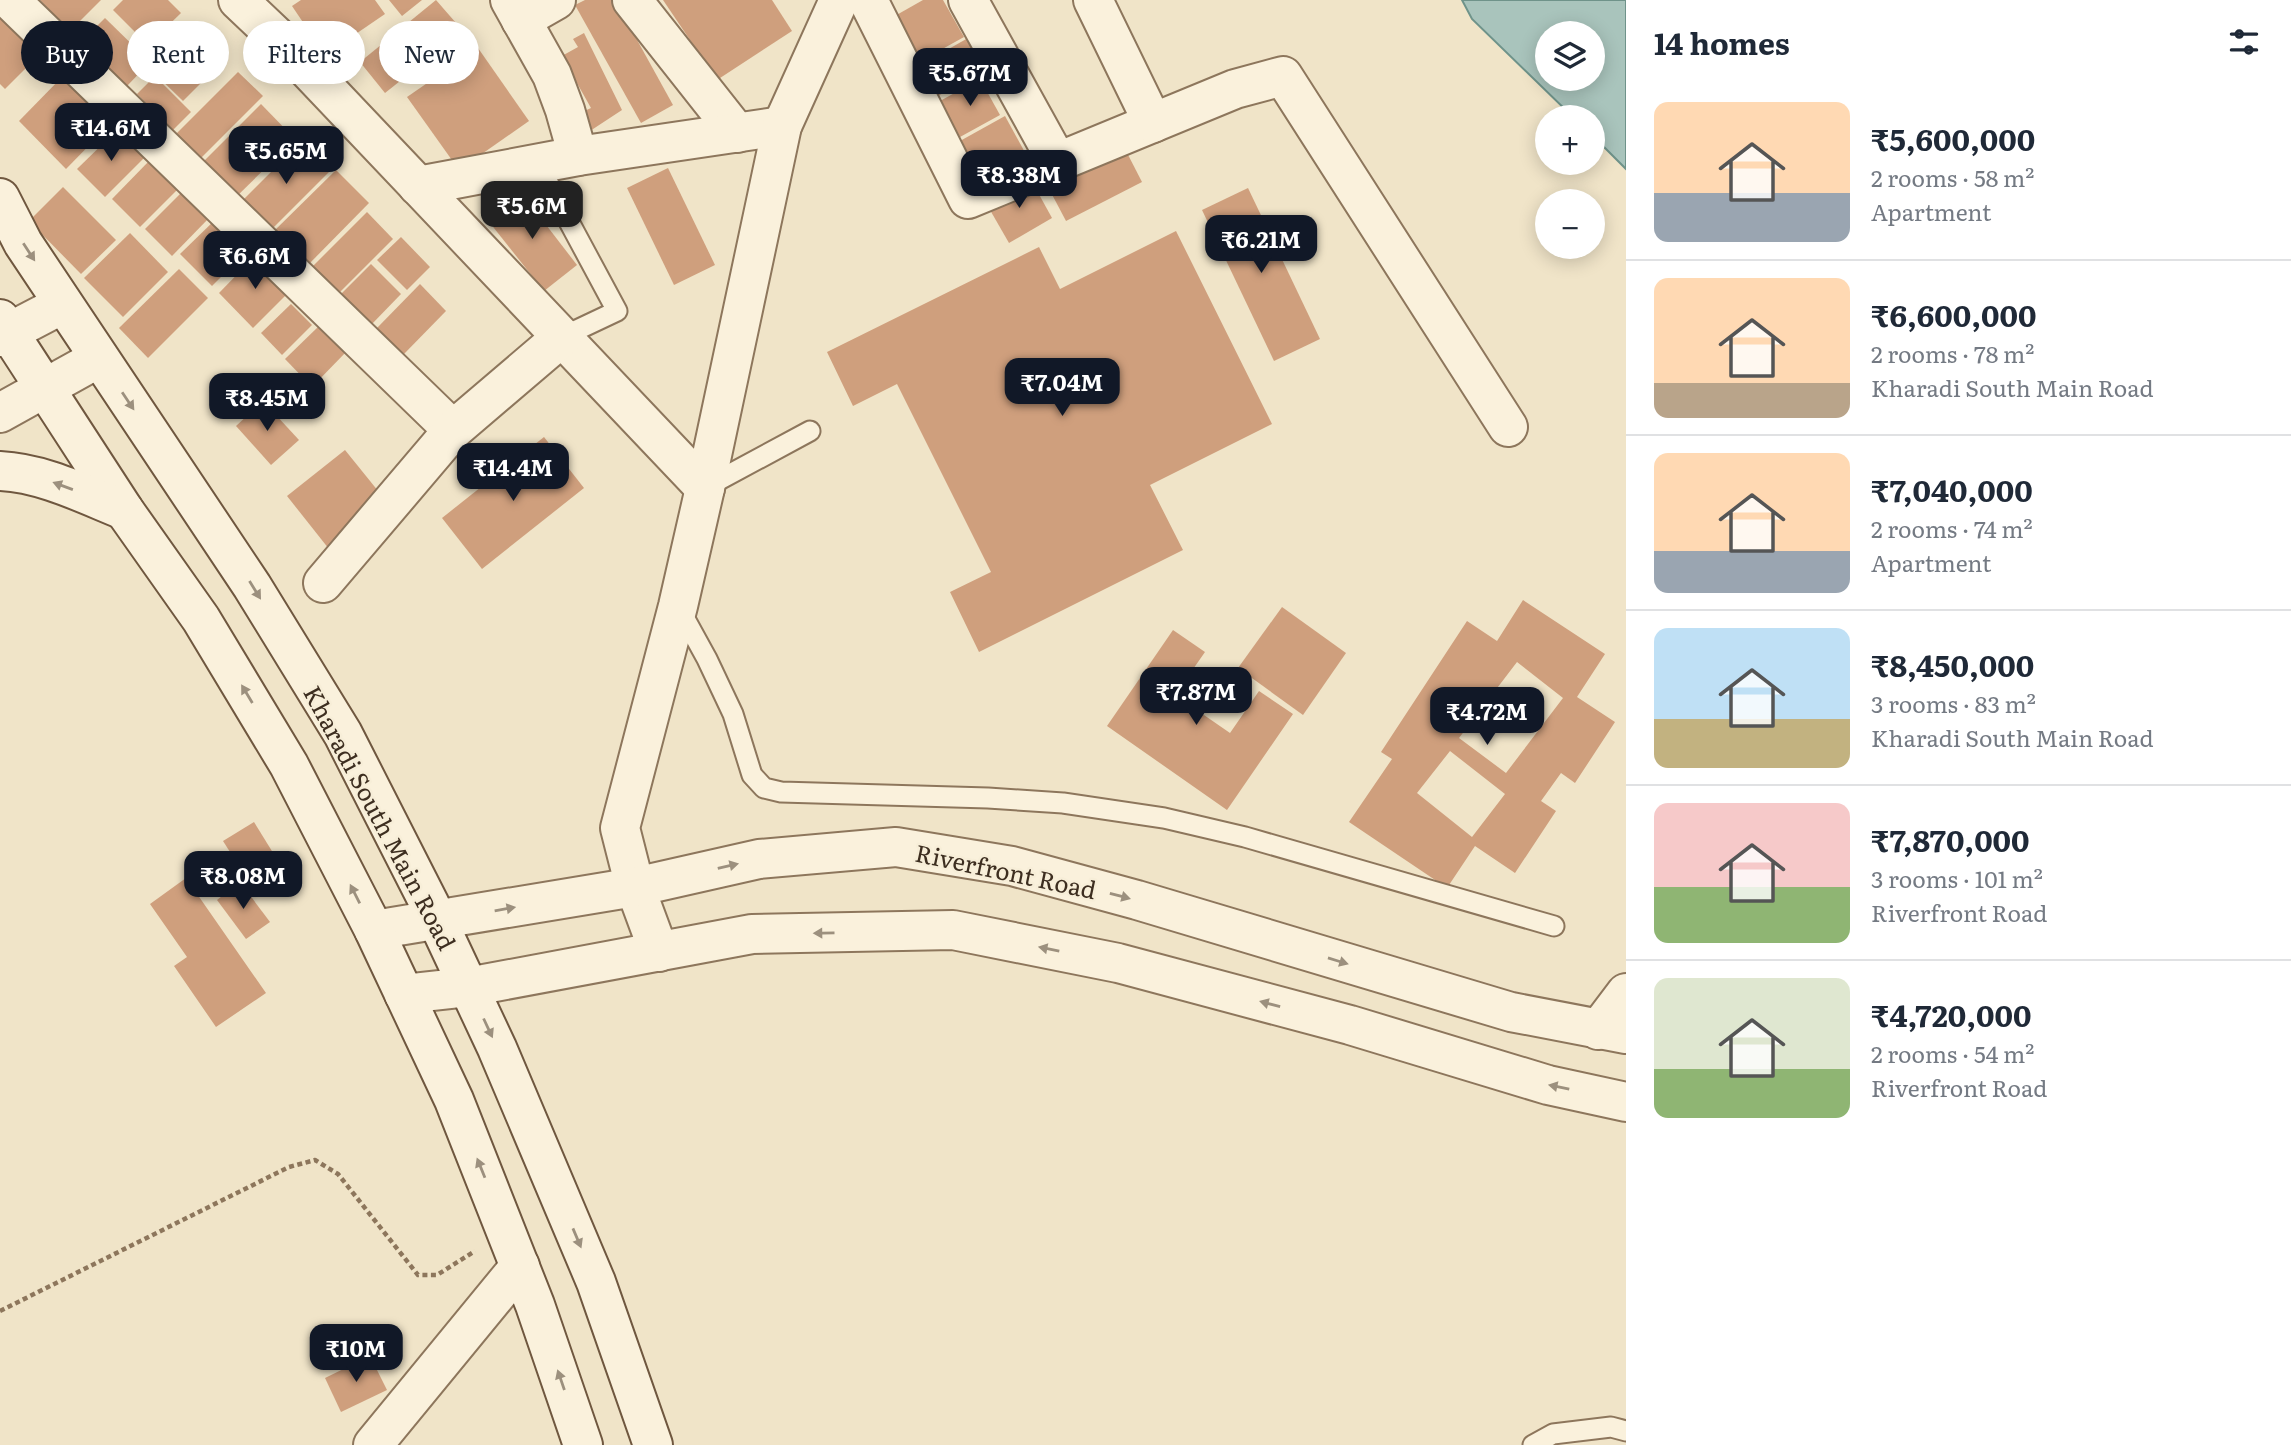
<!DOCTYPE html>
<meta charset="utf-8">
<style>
:root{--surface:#fff;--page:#f6f6f7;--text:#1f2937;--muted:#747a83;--line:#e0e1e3;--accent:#111827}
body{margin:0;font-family:Literata,serif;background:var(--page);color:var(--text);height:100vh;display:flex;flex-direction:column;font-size:26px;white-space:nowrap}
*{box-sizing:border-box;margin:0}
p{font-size:23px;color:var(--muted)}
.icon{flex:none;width:38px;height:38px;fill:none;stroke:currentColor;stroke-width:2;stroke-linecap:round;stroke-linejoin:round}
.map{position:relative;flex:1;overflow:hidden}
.drawer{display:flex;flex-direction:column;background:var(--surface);width:665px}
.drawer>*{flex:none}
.guide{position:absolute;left:21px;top:21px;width:665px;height:63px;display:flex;gap:14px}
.fabs{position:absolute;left:1535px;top:21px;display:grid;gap:14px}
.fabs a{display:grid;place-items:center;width:70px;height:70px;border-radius:50%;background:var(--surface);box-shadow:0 4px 18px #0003;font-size:35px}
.price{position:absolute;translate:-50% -60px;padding:0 16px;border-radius:14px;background:var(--accent);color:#fff;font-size:23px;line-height:46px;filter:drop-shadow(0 2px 4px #0008)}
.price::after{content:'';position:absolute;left:50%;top:42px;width:21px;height:16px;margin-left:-10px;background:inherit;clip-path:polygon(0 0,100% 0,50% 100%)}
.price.selected{background:#222;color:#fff}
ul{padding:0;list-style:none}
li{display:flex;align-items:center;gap:21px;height:175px;padding:0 28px}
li+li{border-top:2px solid var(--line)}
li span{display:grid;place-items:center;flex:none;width:196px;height:140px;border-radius:14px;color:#555}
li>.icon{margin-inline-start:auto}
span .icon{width:84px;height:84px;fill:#fffc;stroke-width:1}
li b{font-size:30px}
h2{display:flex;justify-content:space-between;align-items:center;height:84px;padding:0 28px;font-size:30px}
.tag{padding:0 24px;border-radius:32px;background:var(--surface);box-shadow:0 4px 18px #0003;font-size:24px;line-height:63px}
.tag.selected{background:var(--accent);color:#fff}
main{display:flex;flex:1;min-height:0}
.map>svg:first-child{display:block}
</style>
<main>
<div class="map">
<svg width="1626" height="1445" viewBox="0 0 1626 1445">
<rect width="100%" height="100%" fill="#f0e4c8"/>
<path fill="#a9c4bc" stroke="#6f938a" stroke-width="2" fill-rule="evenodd" d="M 1462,0 L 1626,0 L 1626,169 L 1593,136 L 1592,117 L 1573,117 L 1472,19 ZM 1547,33 L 1592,33 L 1592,79 L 1547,79 Z"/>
<g fill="#cf9f7d" fill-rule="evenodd">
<path d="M 40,0 L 101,0 L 70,31 Z"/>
<path d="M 123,0 L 168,0 L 181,13 L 148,45 L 113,10 Z"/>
<path d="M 301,0 L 375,0 L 385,14 L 325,55 L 292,6 Z"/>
<path d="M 389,0 L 422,0 L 402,16 Z"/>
<path d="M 436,0 L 463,31 L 385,93 L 360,62 Z"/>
<path d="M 585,0 L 615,0 L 673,105 L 641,123 L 575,5 Z"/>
<path d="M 663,0 L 772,0 L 792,31 L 717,80 Z"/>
<path d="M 923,0 L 943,0 L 964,37 L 919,62 L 893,17 Z"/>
<path d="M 5,14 L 42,52 L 5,89 L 0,84 L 0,19 Z"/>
<path d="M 105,18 L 150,62 L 127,86 L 82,41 Z"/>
<path d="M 191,24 L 225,59 L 183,101 L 148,67 Z"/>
<path d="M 584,33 L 622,110 L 590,131 L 580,113 L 591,108 L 573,76 L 562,82 L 551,62 L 578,47 L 573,39 Z"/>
<path d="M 968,38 L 986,70 L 934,98 L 917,67 Z"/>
<path d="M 478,48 L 529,121 L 459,170 L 407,97 Z"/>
<path d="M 238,72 L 263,96 L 198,161 L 174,136 Z"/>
<path d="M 63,76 L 110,124 L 66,169 L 19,121 Z"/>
<path d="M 155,76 L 191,112 L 173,130 L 137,94 Z"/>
<path d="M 980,79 L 1000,115 L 960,137 L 940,101 Z"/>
<path d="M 261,104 L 295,139 L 232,201 L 198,167 Z"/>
<path d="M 1005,116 L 1028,158 L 984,183 L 960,141 Z"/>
<path d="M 118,129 L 146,156 L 105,197 L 77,169 Z"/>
<path d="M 300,143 L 329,172 L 272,229 L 243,200 Z"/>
<path d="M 1123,145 L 1142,182 L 1066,221 L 1047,185 Z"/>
<path d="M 150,160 L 179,188 L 140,227 L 112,199 Z"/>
<path d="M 668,168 L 715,265 L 674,285 L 627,188 Z"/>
<path d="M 336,170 L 369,203 L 306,267 L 272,233 Z"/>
<path d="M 1030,178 L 1052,218 L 1009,243 L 986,203 Z"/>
<path d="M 63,187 L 116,240 L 81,274 L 29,221 Z"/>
<path d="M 1248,188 L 1320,339 L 1274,361 L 1202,210 Z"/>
<path d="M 183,191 L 209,218 L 172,256 L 145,229 Z"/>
<path d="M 520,191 L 577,265 L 544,291 L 486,218 Z"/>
<path d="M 367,212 L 393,239 L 335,297 L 309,270 Z"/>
<path d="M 217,218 L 248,250 L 212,286 L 180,254 Z"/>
<path d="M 1176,231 L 1272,424 L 1150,485 L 1183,550 L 979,652 L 950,592 L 991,572 L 897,384 L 853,406 L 827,352 L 1039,247 L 1060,289 Z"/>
<path d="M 130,233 L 168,272 L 123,317 L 84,278 Z"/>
<path d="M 401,237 L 430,267 L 407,290 L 377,260 Z"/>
<path d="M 256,255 L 291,290 L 253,328 L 219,293 Z"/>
<path d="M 371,264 L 401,294 L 370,326 L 339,296 Z"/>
<path d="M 179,269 L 208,298 L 148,358 L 119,328 Z"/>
<path d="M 420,284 L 446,311 L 403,355 L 377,328 Z"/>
<path d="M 291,304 L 312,325 L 282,355 L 261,333 Z"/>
<path d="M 320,325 L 346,352 L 312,387 L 285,359 Z"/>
<path d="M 263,401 L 299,440 L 271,465 L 236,426 Z"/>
<path d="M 544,437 L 584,488 L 482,569 L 442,518 Z"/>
<path d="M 345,450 L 387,502 L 329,549 L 287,496 Z"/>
<path d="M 1523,600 L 1605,654 L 1577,697 L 1615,722 L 1575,783 L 1561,773 L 1541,801 L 1556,811 L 1515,873 L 1475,846 L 1447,888 L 1349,822 L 1392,759 L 1381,752 L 1467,621 L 1497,641 ZM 1517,662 L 1563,698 L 1506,773 L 1459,738 ZM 1450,751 L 1505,794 L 1472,837 L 1417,793 Z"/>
<path d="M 1282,607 L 1346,653 L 1303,715 L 1238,668 Z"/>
<path d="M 1173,630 L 1205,652 L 1175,695 L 1230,733 L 1259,691 L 1293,714 L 1227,810 L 1107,726 Z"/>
<path d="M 254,822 L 283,869 L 253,888 L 223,841 Z"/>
<path d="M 186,878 L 266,993 L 216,1027 L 174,966 L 187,957 L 150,904 Z"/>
<path d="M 240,882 L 270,922 L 246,939 L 217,900 Z"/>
<path d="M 370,1356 L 387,1390 L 341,1412 L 325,1378 Z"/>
</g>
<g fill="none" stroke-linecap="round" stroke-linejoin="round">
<defs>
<g id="service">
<path d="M 538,164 L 617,311 L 562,337"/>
<path d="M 706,487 L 810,431"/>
<path d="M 679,608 L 707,659 L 733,714 L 752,775 L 764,788 L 781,792 L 988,798 L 1063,803 L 1164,818 L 1245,837 L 1554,926"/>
<path d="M 1533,1445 L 1553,1434 L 1611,1427 L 1626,1431"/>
</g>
<g id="minor">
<path d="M 10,0 L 453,430"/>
<path d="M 238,0 L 277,37 L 705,488"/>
<path d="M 510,0 L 552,75 L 565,110 L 578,156"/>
<path d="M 632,0 L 737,133"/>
<path d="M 868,0 L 968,199 L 1235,89 L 1283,76 L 1508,427"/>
<path d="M 968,0 L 1058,163"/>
<path d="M 1093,0 L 1153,123"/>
<path d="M 521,20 L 556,0"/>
<path d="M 418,186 L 578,156 L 782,126"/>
<path d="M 323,583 L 453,430 L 562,337"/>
<path d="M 659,952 L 635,887 L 620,828 L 678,606 L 705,488 L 782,126 L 839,0"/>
<path d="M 1598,1030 L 1626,993"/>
<path d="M 373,1445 L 520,1266"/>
</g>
<g id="tertiary">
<path d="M 0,337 L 63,304"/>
<path d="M 0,413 L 99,358"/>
<path d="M 374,930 L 635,887 L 759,859 L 896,847 L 1012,866 L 1137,900 L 1511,1012 L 1626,1034"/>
<path d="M 404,994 L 468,987 L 752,934 L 953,930 L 1118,963 L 1350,1025 L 1548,1085 L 1626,1102"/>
</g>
<g id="secondary">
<path d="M 0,198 L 23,243 L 252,586 L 343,734 L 429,903 L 497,1048 L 596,1282 L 653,1445"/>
<path d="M 0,319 L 124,510 L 201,619 L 289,765 L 374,930 L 454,1100 L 535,1305 L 583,1445"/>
<path d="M 0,471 C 43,473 84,494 124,510"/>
</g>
</defs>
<use href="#service" stroke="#8d765c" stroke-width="23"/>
<use href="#minor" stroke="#8d765c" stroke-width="42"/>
<use href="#tertiary" stroke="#8d765c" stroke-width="42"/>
<use href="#secondary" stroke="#6f573f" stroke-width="42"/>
<path stroke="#8d765c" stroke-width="4.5" stroke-dasharray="5 3.5" stroke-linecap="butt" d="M 0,1311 L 289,1167 L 315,1160 L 338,1174 L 418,1275 L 437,1275 L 475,1251"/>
<use href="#service" stroke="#faf1dc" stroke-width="19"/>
<use href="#minor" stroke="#faf1dc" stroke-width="38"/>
<use href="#tertiary" stroke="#faf1dc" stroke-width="38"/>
<use href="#secondary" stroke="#faf1dc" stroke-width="38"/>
</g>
<defs><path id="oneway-solid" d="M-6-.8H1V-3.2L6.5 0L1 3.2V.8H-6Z" transform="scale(1.75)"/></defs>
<g fill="#9c907e">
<use href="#oneway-solid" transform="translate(29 252) rotate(57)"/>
<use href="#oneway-solid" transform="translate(128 401) rotate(56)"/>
<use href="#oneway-solid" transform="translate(63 486) rotate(-160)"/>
<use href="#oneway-solid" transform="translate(255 590) rotate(58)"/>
<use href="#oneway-solid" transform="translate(247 694) rotate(-121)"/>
<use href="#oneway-solid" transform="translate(728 866) rotate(-13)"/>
<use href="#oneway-solid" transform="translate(355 894) rotate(-117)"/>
<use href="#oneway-solid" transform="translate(1120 896) rotate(15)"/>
<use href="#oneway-solid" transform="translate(505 909) rotate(-10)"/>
<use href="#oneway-solid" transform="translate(824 933) rotate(179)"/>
<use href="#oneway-solid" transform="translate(1049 949) rotate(-169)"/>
<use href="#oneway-solid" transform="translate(1338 961) rotate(17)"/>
<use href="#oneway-solid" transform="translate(1270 1004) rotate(-165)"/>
<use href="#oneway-solid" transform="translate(488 1028) rotate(65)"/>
<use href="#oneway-solid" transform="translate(1559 1087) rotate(-168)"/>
<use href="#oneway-solid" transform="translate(481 1168) rotate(-112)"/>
<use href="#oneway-solid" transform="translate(577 1238) rotate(67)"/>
<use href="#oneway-solid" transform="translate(561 1380) rotate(-109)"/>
</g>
<g text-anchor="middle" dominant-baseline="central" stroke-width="5" stroke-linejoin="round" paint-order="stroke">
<g font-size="24" fill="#3d2e20" stroke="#f7eed8">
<text transform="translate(381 817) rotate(62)">Kharadi South Main Road</text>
<text transform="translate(1006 870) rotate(12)">Riverfront Road</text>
</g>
</g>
</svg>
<div class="fabs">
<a><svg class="icon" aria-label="layers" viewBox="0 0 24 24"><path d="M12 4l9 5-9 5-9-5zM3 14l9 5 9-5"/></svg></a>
<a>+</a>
<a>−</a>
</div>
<b class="price" style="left:970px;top:108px">₹5.67M</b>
<b class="price" style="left:111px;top:163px">₹14.6M</b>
<b class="price" style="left:286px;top:186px">₹5.65M</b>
<b class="price" style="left:1019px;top:210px">₹8.38M</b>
<b class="price selected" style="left:532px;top:241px">₹5.6M</b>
<b class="price" style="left:1261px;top:275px">₹6.21M</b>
<b class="price" style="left:255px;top:291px">₹6.6M</b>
<b class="price" style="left:1062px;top:418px">₹7.04M</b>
<b class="price" style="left:267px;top:433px">₹8.45M</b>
<b class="price" style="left:513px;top:503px">₹14.4M</b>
<b class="price" style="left:1196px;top:727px">₹7.87M</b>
<b class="price" style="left:1487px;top:747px">₹4.72M</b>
<b class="price" style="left:243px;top:911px">₹8.08M</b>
<b class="price" style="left:356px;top:1384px">₹10M</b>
<div class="guide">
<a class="tag selected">Buy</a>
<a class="tag">Rent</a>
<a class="tag">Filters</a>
<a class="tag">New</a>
</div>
</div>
<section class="drawer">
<h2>14 homes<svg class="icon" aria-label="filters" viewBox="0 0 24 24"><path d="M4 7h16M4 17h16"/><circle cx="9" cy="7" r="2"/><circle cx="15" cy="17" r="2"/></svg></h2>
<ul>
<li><span style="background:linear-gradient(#ffd9b3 65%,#9aa5b1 0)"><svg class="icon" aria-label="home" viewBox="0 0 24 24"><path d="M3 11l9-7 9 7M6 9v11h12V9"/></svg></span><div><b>₹5,600,000</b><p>2 rooms · 58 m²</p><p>Apartment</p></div></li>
<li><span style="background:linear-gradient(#ffd9b3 75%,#b9a48a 0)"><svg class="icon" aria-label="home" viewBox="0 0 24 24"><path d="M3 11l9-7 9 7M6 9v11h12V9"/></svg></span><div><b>₹6,600,000</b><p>2 rooms · 78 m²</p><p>Kharadi South Main Road</p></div></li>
<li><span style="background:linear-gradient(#ffd9b3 70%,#9aa5b1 0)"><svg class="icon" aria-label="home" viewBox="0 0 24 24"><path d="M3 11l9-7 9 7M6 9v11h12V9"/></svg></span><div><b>₹7,040,000</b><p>2 rooms · 74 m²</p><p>Apartment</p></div></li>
<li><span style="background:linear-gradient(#bfe0f5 65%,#c2b280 0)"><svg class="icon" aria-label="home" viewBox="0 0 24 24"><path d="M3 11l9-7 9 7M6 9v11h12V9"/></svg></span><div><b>₹8,450,000</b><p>3 rooms · 83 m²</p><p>Kharadi South Main Road</p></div></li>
<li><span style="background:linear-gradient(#f6c9c9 60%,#8fb573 0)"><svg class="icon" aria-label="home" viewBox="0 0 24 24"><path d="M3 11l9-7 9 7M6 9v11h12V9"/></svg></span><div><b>₹7,870,000</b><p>3 rooms · 101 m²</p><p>Riverfront Road</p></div></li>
<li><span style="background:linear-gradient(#dfe7d0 65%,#8fb573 0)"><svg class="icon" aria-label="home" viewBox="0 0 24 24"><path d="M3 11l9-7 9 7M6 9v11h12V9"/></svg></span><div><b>₹4,720,000</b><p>2 rooms · 54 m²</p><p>Riverfront Road</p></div></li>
</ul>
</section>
</main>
